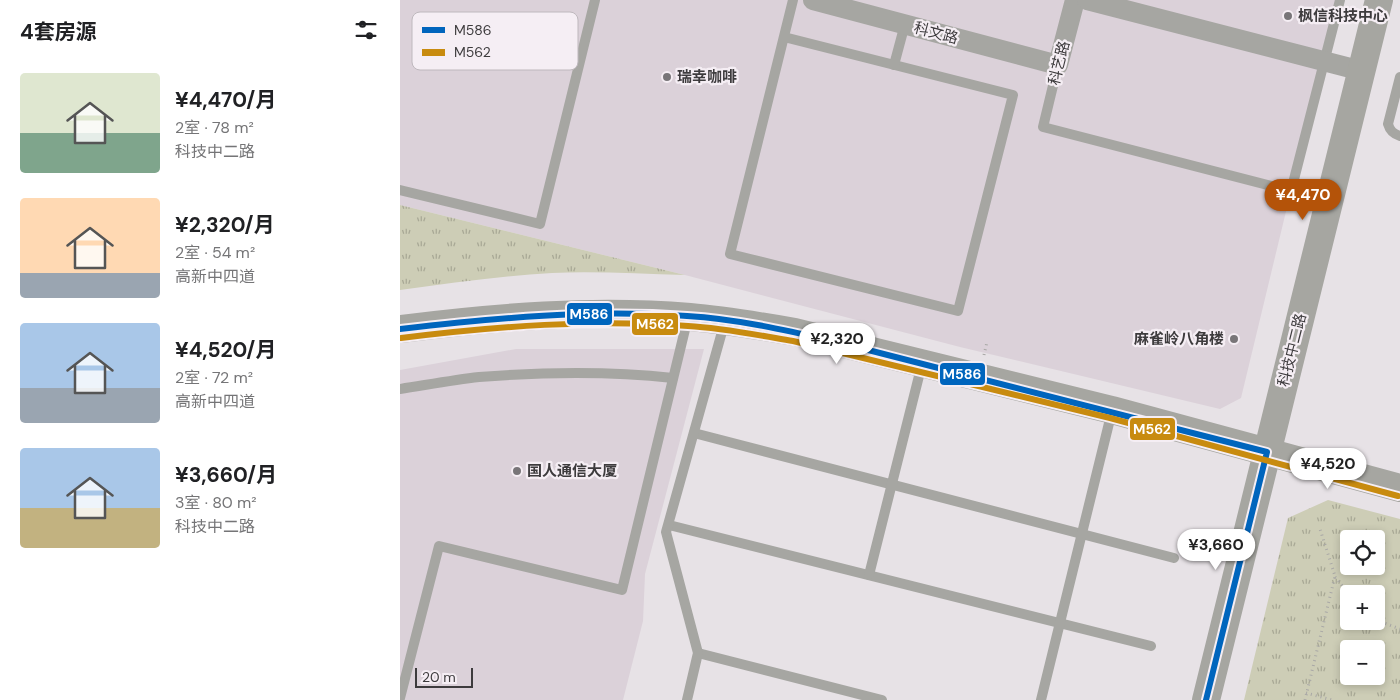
<!DOCTYPE html>
<html lang="zh">
<meta charset="utf-8">
<style>
:root{--surface:#fff;--page:#f6f6f6;--text:#202124;--muted:#757577;--accent:#b45309}
body{margin:0;font-family:"DM Sans","Noto Sans SC",sans-serif;background:var(--page);color:var(--text);height:100vh;display:flex;flex-direction:column;font-size:19px;white-space:nowrap}
*{box-sizing:border-box;margin:0}
p{font-size:16px;color:var(--muted)}
.icon{flex:none;width:28px;height:28px;fill:none;stroke:currentColor;stroke-width:2;stroke-linecap:round;stroke-linejoin:round}
.map{position:relative;flex:1;overflow:hidden}
.side{display:flex;flex-direction:column;background:var(--surface);width:400px}
.side>*{flex:none}
.buttons{position:absolute;left:940px;top:530px;display:grid;gap:10px}
.buttons a{display:grid;place-items:center;width:45px;height:45px;border-radius:5px;background:var(--surface);box-shadow:0 2px 8px #0003;font-size:25px}
.scale{position:absolute;left:15px;bottom:12px;width:58px;box-sizing:border-box;padding-left:5px;border:2px solid #3d3b3d;border-top:0;font-size:14px;line-height:18px;white-space:nowrap;color:#3d3b3d;-webkit-text-stroke:4px #f5eef4;paint-order:stroke}
.price{position:absolute;translate:-50% -42px;padding:0 11px;border-radius:18px;background:#fff;color:#222;font-size:16px;line-height:32px;filter:drop-shadow(0 1px 2px #0008)}
.price::after{content:'';position:absolute;left:50%;top:30px;width:15px;height:11px;margin-left:-8px;background:inherit;clip-path:polygon(0 0,100% 0,50% 100%)}
.price.active{background:var(--accent);color:#fff}
ul{padding:0;list-style:none}
li{display:flex;align-items:center;gap:15px;height:125px;padding:0 20px}
li span{display:grid;place-items:center;flex:none;width:140px;height:100px;border-radius:5px;color:#555}
li>.icon{margin-inline-start:auto}
span .icon{width:60px;height:60px;fill:#fffc;stroke-width:1}
li b{font-size:21px}
h2{display:flex;justify-content:space-between;align-items:center;height:60px;padding:0 20px;font-size:21px}
main{display:flex;flex:1;min-height:0}
.map>svg:first-child{display:block}
</style>
<main>
<section class="side">
<h2>4套房源<svg class="icon" aria-label="filters" viewBox="0 0 24 24"><path d="M4 7h16M4 17h16"/><circle cx="9" cy="7" r="2"/><circle cx="15" cy="17" r="2"/></svg></h2>
<ul>
<li><span style="background:linear-gradient(#dfe7d0 60%,#7fa58c 0)"><svg class="icon" aria-label="home" viewBox="0 0 24 24"><path d="M3 11l9-7 9 7M6 9v11h12V9"/></svg></span><div><b>¥4,470/月</b><p>2室 · 78 m²</p><p>科技中二路</p></div></li>
<li><span style="background:linear-gradient(#ffd9b3 75%,#9aa5b1 0)"><svg class="icon" aria-label="home" viewBox="0 0 24 24"><path d="M3 11l9-7 9 7M6 9v11h12V9"/></svg></span><div><b>¥2,320/月</b><p>2室 · 54 m²</p><p>高新中四道</p></div></li>
<li><span style="background:linear-gradient(#a9c7e8 65%,#9aa5b1 0)"><svg class="icon" aria-label="home" viewBox="0 0 24 24"><path d="M3 11l9-7 9 7M6 9v11h12V9"/></svg></span><div><b>¥4,520/月</b><p>2室 · 72 m²</p><p>高新中四道</p></div></li>
<li><span style="background:linear-gradient(#a9c7e8 60%,#c2b280 0)"><svg class="icon" aria-label="home" viewBox="0 0 24 24"><path d="M3 11l9-7 9 7M6 9v11h12V9"/></svg></span><div><b>¥3,660/月</b><p>3室 · 80 m²</p><p>科技中二路</p></div></li>
</ul>
</section>
<div class="map">
<svg width="1000" height="700" viewBox="0 0 1000 700">
<defs>
<pattern id="park-tufts" width="24" height="20" patternUnits="userSpaceOnUse" patternTransform="scale(1.25)"><rect width="24" height="20" fill="#cdcdb6"/><path d="M3 7l-1-3M5 7V3M7 7l1-3M15 17l-1-3M17 17v-4M19 17l1-3" fill="none" stroke="#a8a895"/></pattern>
</defs>
<rect width="100%" height="100%" fill="#e7e2e6"/>
<g fill="#dbd1d9">
<path d="M 0,0 L 937,0 L 841,398 L 820,409 L 560,347 L 285,275 L 0,205 Z"/>
<path d="M 116,349 L 304,349 L 245,574 L 243,621 L 223,700 L 0,700 L 0,370 Z"/>
</g>
<g fill="url(#park-tufts)" fill-rule="evenodd">
<path d="M 0,205 L 285,275 C 241,274 196,271 152,273 C 101,276 51,283 0,290 Z"/>
<path d="M 928,500 L 1000,519 L 1000,700 L 844,700 L 888,518 ZM 949,539 L 976,539 L 976,566 L 949,566 ZM 949,594 L 976,594 L 976,621 L 949,621 ZM 949,649 L 976,649 L 976,676 L 949,676 Z"/>
</g>
<g fill="none" stroke-linecap="round" stroke-linejoin="round">
<g stroke="#a9a8a6" stroke-width="3" stroke-dasharray="1 4" stroke-linecap="butt">
<path d="M 584,355 L 587,342"/>
<path d="M 935,577 L 949,594"/>
<path d="M 976,620 L 1000,629"/>
<path d="M 906,693 L 932,700"/>
<path d="M 905,700 L 935,576 L 920,529"/>
</g>
<g stroke="#a6a6a2" stroke-width="10">
<path d="M 384,37 L 613,95 L 558,311 L 330,254 L 393,0"/>
<path d="M 494,65 L 505,24"/>
<path d="M 658,65 L 643,127 L 891,191 L 940,0"/>
<path d="M 1000,77 L 988,124 C 990,131 993,134 1000,136"/>
<path d="M 0,190 L 140,224 L 195,0"/>
<path d="M 0,389 C 26,385 53,380 79,377 C 144,372 209,371 273,378"/>
<path d="M 294,433 L 774,558"/>
<path d="M 269,525 L 751,646"/>
<path d="M 469,575 L 522,364"/>
<path d="M 298,653 L 482,700"/>
<path d="M 0,698 L 39,546 L 222,590 L 288,317"/>
<path d="M 287,700 L 298,653 L 266,532 L 325,321"/>
<path d="M 641,700 L 712,411"/>
</g>
<g stroke="#a6a6a2" stroke-width="20">
<path d="M 413,0 L 658,65 L 675,0"/>
<path d="M 687,0 L 962,71"/>
</g>
<g stroke="#a6a6a1" stroke-width="28">
<path d="M 0,329 C 95,317 193,309 290,317 C 325,320 360,326 395,332 L 712,410 L 1000,488"/>
<path d="M 806,700 L 979,0"/>
</g>
<defs>
<path id="bus-1" d="M 0,329 C 95,318 191,309 287,316 C 337,319 385,330 433,341 L 867,452 L 806,700"/>
<path id="bus-2" d="M 1,338 C 97,326 192,319 288,326 C 323,328 358,335 393,341 L 710,418 L 998,496"/>
</defs>
<use href="#bus-1" stroke="#f5eef4" stroke-width="10"/>
<use href="#bus-2" stroke="#f5eef4" stroke-width="10"/>
<use href="#bus-1" stroke="#0065bd" stroke-width="6"/>
<use href="#bus-2" stroke="#c88b0f" stroke-width="6"/>
</g>
<g fill="#787578" stroke="#f5eef4" stroke-width="2">
<circle cx="888" cy="16" r="5"/>
<circle cx="267" cy="77" r="5"/>
<circle cx="834" cy="339" r="5"/>
<circle cx="117" cy="471" r="5"/>
</g>
<g text-anchor="middle" dominant-baseline="central" stroke-width="4.5" stroke-linejoin="round" paint-order="stroke">
<g font-size="15" font-weight="bold" fill="#3d3b3d" stroke="#f5eef4" text-anchor="start">
<text x="898" y="16">枫信科技中心</text>
<text x="277" y="77">瑞幸咖啡</text>
<text x="824" y="339" text-anchor="end">麻雀岭八角楼</text>
<text x="127" y="471">国人通信大厦</text>
</g>
<g font-size="15" fill="#3d3b3d" stroke="#f5eef4">
<text transform="translate(536 33) rotate(15)">科文路</text>
<text transform="translate(659 63) rotate(-76)">科艺路</text>
<text transform="translate(892 350) rotate(-76)">科技中二路</text>
</g>
</g>
<rect x="12" y="12" width="166" height="58" rx="8" fill="#f5eef4" stroke="#beb8bd" stroke-width="1"/>
<rect x="22" y="27" width="23" height="6" fill="#0065bd"/>
<rect x="22" y="49" width="23" height="7" fill="#c88b0f"/>
<g font-size="14" fill="#3d3b3d">
<text x="54" y="35">M586</text>
<text x="54" y="57">M562</text>
</g>
<g stroke="#f5eef4" stroke-width="2">
<rect x="166" y="302" width="47" height="24" rx="5" fill="#0065bd"/>
<rect x="231" y="312" width="48" height="24" rx="5" fill="#c88b0f"/>
<rect x="539" y="362" width="47" height="24" rx="5" fill="#0065bd"/>
<rect x="729" y="417" width="47" height="24" rx="5" fill="#c88b0f"/>
</g>
<g font-size="14" text-anchor="middle" font-weight="bold" fill="#fff">
<text x="189" y="319">M586</text>
<text x="255" y="329">M562</text>
<text x="562" y="379">M586</text>
<text x="752" y="434">M562</text>
</g>
</svg>
<div class="buttons">
<a><svg class="icon" aria-label="locate" viewBox="0 0 24 24"><circle cx="12" cy="12" r="6"/><path d="M12 2v4M12 18v4M2 12h4M18 12h4"/></svg></a>
<a>+</a>
<a>−</a>
</div>
<div class="scale">20 m</div>
<b class="price active" style="left:903px;top:221px">¥4,470</b>
<b class="price" style="left:437px;top:365px">¥2,320</b>
<b class="price" style="left:928px;top:490px">¥4,520</b>
<b class="price" style="left:816px;top:571px">¥3,660</b>
</div>
</main>
